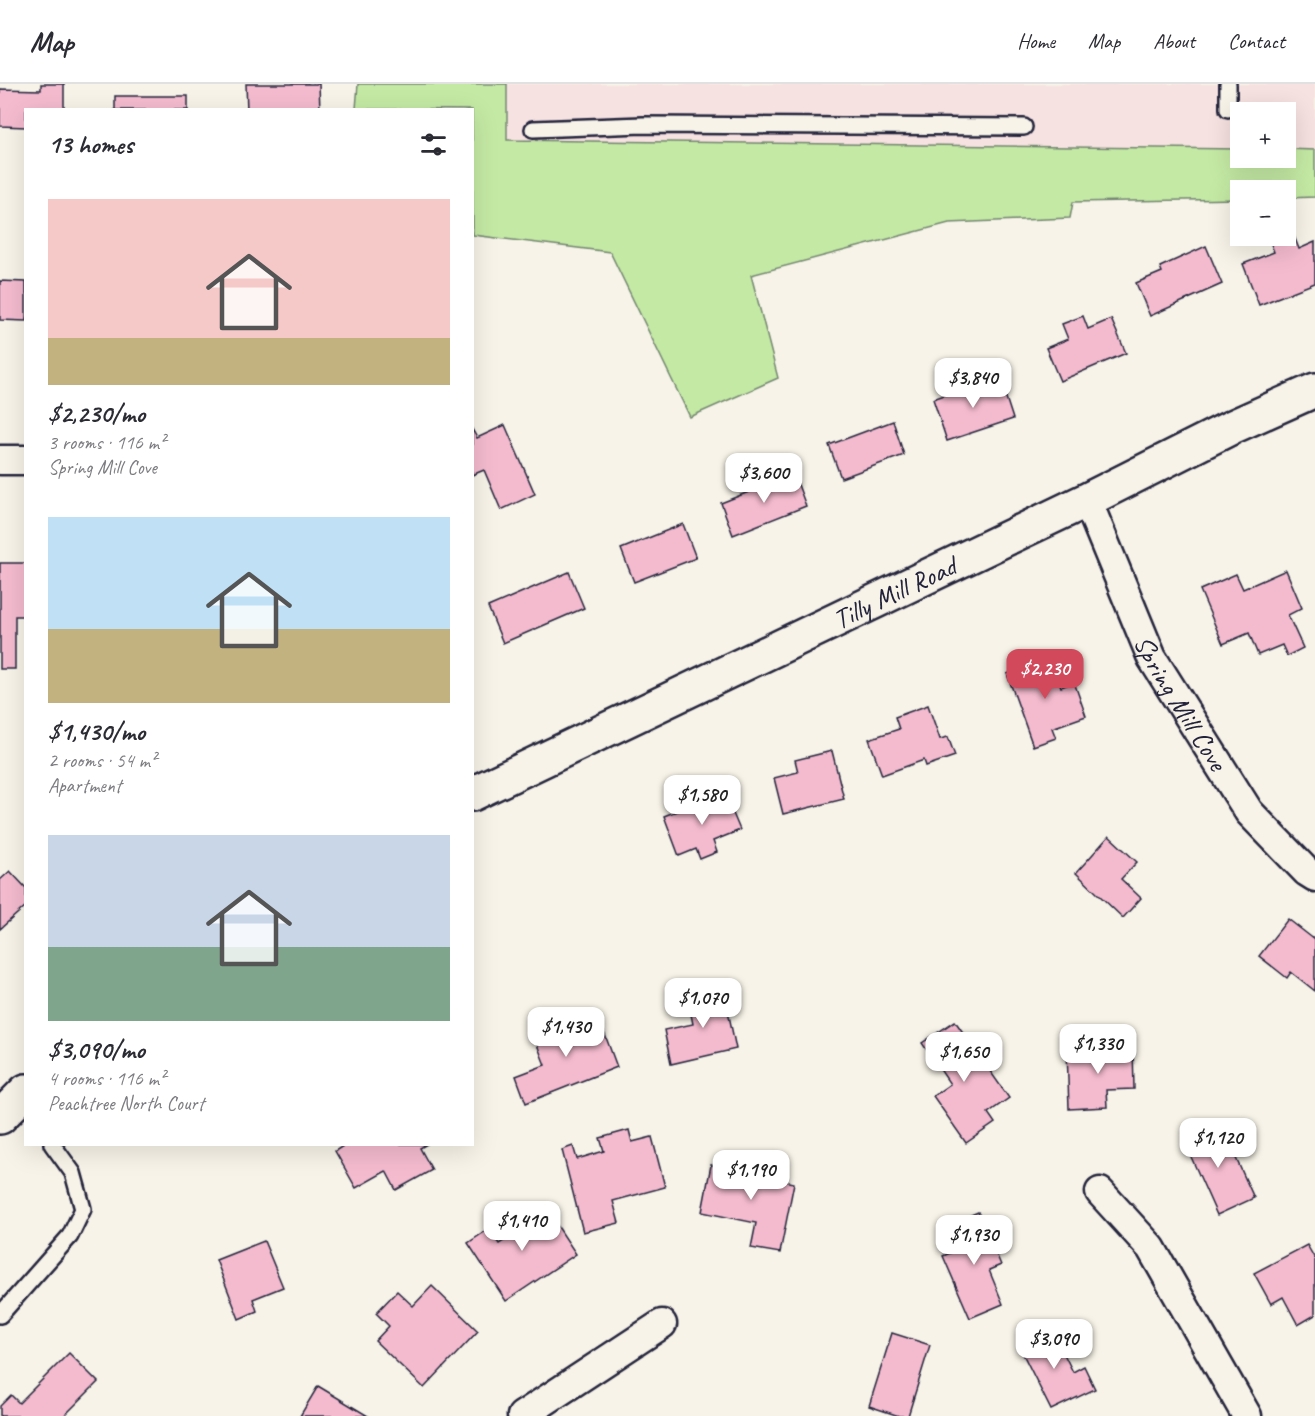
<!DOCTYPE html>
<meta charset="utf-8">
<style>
:root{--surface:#fff;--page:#f2f2f3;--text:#2b2b33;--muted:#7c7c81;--line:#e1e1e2;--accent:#d1495b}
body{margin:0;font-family:Caveat,sans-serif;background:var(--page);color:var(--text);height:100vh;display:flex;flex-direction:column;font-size:22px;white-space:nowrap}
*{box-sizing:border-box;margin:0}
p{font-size:20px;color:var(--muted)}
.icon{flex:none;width:33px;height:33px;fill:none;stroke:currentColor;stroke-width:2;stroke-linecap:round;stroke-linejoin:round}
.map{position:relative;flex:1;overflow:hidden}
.drawer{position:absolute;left:24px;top:24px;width:450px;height:1038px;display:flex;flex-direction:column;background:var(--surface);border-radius:0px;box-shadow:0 6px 24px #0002}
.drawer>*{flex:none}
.buttons{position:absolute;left:1230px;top:18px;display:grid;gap:12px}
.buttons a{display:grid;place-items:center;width:66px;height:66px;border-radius:0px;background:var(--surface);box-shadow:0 6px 24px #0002;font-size:30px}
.price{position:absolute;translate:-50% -51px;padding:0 14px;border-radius:12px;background:#fff;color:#222;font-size:20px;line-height:39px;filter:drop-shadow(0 2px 3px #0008)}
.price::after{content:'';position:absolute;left:50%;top:36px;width:18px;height:14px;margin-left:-9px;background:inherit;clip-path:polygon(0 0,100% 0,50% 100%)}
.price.current{background:var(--accent);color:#fff}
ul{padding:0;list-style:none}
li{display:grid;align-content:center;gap:12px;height:318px;padding:0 24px}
li span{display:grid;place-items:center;height:186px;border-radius:0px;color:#555}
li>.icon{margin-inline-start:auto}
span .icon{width:108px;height:108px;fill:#fffc;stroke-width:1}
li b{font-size:26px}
h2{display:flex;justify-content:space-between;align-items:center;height:72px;padding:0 24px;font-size:26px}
header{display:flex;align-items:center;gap:36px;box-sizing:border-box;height:84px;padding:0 30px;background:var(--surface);border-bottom:2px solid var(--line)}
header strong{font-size:28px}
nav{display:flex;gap:33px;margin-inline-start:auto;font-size:21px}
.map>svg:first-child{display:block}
</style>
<header>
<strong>Map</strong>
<nav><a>Home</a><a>Map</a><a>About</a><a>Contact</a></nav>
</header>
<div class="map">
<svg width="1315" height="1332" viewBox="0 0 1315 1332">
<rect width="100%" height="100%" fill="#f7f3e8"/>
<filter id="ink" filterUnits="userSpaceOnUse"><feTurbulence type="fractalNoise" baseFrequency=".0167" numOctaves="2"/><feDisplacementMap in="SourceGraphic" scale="12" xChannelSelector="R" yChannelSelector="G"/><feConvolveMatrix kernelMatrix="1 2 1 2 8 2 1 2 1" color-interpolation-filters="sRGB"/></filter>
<g filter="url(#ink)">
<path fill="#f6e2e0" d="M 507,0 L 1315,0 L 1315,68 L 1286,67 L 1286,28 L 1240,28 L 1240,67 L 506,56 Z"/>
<path fill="#c4e9a4" stroke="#738670" stroke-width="1.5" d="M 358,0 L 507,0 L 507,56 L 1240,65 L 1240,74 L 1286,74 L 1286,65 L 1315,66 L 1315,113 L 1286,114 L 1286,106 L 1240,106 L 1240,115 L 1073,118 L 1070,134 L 949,139 L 751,191 L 778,294 L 690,333 L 610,168 L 473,151 L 472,26 L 356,25 Z"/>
<g fill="#f4bbce" stroke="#22223b" stroke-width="1.5">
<path d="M 41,0 L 64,0 L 64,26 L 26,26 L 26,43 L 0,42 L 0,5 L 41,6 Z"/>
<path d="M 246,0 L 319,0 L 320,26 L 247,26 Z"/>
<rect x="115" y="12" width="73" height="14"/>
<path d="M 1288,136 L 1299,165 L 1315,158 L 1315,199 L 1259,221 L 1243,180 L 1274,168 L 1268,152 L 1286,152 L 1286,137 Z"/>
<path d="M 1206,162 L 1222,200 L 1150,232 L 1136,199 L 1162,188 L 1160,183 Z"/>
<path d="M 0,197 L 26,198 L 26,237 L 0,236 Z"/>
<path d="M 1083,232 L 1088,245 L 1111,235 L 1126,269 L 1060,297 L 1046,264 L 1068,255 L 1062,240 Z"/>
<path d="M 999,292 L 1013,335 L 947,357 L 933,315 Z"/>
<path d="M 893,337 L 904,371 L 841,394 L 829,361 Z"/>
<path d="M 505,341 L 535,410 L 501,426 L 484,386 L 472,391 L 472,345 L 477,354 Z"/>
<path d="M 794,390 L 806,422 L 733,451 L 721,419 Z"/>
<path d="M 683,440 L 696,474 L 634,498 L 621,465 Z"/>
<path d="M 0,479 L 26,479 L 26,532 L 15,532 L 15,585 L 0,585 Z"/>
<path d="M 1286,486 L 1302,524 L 1288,531 L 1303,564 L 1287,572 L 1282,561 L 1258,571 L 1249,549 L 1223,560 L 1200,506 L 1236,490 L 1243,505 Z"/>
<path d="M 569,488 L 584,524 L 503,559 L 488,523 Z"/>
<path d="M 1051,574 L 1061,603 L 1074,598 L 1086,632 L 1052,644 L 1056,654 L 1033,662 L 1007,590 Z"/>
<path d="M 928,621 L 940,655 L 948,653 L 955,672 L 926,682 L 924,676 L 882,691 L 869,655 L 899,645 L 895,633 Z"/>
<path d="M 832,667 L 844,715 L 783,730 L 774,694 L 798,688 L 795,676 Z"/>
<path d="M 724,708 L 740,746 L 713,757 L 717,768 L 700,775 L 696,765 L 679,772 L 664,732 Z"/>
<path d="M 1109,752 L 1137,778 L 1121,795 L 1141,814 L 1123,834 L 1076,789 Z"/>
<path d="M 10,787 L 26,804 L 26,822 L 0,845 L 0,796 Z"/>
<path d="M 1288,835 L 1315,856 L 1315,907 L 1291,888 L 1287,894 L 1259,872 Z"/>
<path d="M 723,903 L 736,965 L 671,980 L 664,946 L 693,940 L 687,911 Z"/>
<path d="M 566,932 L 573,950 L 601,940 L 617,983 L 526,1019 L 516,992 L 545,981 L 531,945 Z"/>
<path d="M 955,937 L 1009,1014 L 988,1029 L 995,1039 L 966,1059 L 933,1012 L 950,1000 L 922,959 Z"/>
<path d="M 1133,963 L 1134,1005 L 1106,1006 L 1107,1023 L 1069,1025 L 1067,965 Z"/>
<path d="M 1220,1039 L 1254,1114 L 1217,1131 L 1183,1055 Z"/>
<path d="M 629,1046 L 632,1058 L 652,1053 L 665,1103 L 613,1117 L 619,1139 L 583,1148 L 562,1066 L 573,1062 L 577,1075 L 604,1067 L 600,1054 Z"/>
<path d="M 346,1060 L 427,1060 L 420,1064 L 432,1086 L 396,1106 L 386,1087 L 356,1104 L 335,1067 Z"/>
<path d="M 748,1072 L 771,1077 L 768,1093 L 794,1099 L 780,1169 L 751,1164 L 756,1139 L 702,1128 L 711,1081 L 745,1088 Z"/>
<path d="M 522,1121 L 532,1136 L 547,1126 L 576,1170 L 506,1217 L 468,1159 L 489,1145 L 499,1160 L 513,1151 L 502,1134 Z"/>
<path d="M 978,1128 L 1001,1181 L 989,1186 L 1003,1220 L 970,1234 L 943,1172 L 959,1165 L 948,1141 Z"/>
<path d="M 264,1157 L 283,1203 L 253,1215 L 257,1227 L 239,1235 L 216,1176 Z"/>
<path d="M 1307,1161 L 1315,1175 L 1315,1231 L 1298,1241 L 1283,1213 L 1271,1220 L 1254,1189 Z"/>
<path d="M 432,1202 L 478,1247 L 424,1304 L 375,1257 L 389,1242 L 376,1229 L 397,1207 L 413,1222 Z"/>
<path d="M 1051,1244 L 1073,1288 L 1084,1282 L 1095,1305 L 1051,1326 L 1018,1260 Z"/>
<path d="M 892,1249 L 930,1261 L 908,1332 L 899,1332 L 869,1322 Z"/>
<path d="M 69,1269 L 98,1298 L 64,1332 L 0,1332 L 0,1322 L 11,1311 L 19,1319 Z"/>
<path d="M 318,1302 L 368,1332 L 300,1332 Z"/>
</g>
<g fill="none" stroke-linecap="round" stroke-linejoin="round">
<defs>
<g id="lane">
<path d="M 1228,25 L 1228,0"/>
<path d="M 533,45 L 643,41 L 1024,43"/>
<path d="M 0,1231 L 70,1152 L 83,1125 L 73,1089 L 52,1060"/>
</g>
<g id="street">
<path d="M 0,376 L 26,376"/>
<path id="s1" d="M 1087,416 L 1152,574 L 1249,728 L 1307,788 L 1315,793"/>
<path d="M 1100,1108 L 1151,1164 L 1247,1332"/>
<path d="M 522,1332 L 662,1240"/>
</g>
<g id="secondary">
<path id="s2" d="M 472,710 L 1087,416 L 1232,343 L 1315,306"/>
<path d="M 0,1033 L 26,1007"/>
</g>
</defs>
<use href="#lane" stroke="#22223b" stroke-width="20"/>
<use href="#street" stroke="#22223b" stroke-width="33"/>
<use href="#secondary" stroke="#22223b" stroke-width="38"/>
<use href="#lane" stroke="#f7f3e8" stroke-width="15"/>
<use href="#street" stroke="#f7f3e8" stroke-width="28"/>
<use href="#secondary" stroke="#f7f3e8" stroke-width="33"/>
</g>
</g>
<g text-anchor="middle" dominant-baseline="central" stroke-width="4.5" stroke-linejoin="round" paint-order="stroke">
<g font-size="28" fill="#22223b" stroke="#f7f3e8">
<text stroke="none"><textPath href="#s2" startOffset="468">Tilly Mill Road</textPath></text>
<text stroke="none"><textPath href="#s1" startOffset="224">Spring Mill Cove</textPath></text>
</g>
</g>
</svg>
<div class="buttons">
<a>+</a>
<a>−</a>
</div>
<b class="price" style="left:973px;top:325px">$3,840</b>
<b class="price" style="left:764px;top:420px">$3,600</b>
<b class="price current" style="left:1045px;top:616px">$2,230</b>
<b class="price" style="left:702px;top:742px">$1,580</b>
<b class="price" style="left:703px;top:945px">$1,070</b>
<b class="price" style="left:566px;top:974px">$1,430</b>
<b class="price" style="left:1098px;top:991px">$1,330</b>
<b class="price" style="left:964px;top:999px">$1,650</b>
<b class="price" style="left:1218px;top:1085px">$1,120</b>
<b class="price" style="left:751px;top:1117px">$1,190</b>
<b class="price" style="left:522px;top:1168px">$1,410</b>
<b class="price" style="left:974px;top:1182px">$1,930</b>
<b class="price" style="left:1054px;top:1286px">$3,090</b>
<section class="drawer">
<h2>13 homes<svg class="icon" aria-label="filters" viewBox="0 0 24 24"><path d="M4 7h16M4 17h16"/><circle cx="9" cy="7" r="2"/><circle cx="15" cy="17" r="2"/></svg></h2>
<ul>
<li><span style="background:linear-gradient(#f6c9c9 75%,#c2b280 0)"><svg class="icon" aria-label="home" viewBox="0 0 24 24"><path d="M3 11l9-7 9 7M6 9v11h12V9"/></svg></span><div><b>$2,230/mo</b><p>3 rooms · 116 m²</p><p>Spring Mill Cove</p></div></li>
<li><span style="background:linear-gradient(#bfe0f5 60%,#c2b280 0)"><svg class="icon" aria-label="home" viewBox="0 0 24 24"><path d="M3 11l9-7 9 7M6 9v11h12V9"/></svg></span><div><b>$1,430/mo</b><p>2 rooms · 54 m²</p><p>Apartment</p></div></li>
<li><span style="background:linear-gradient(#c9d6e8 60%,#7fa58c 0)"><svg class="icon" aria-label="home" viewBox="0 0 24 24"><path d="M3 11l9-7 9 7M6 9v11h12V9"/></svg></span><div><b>$3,090/mo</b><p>4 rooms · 116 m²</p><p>Peachtree North Court</p></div></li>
</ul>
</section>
</div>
